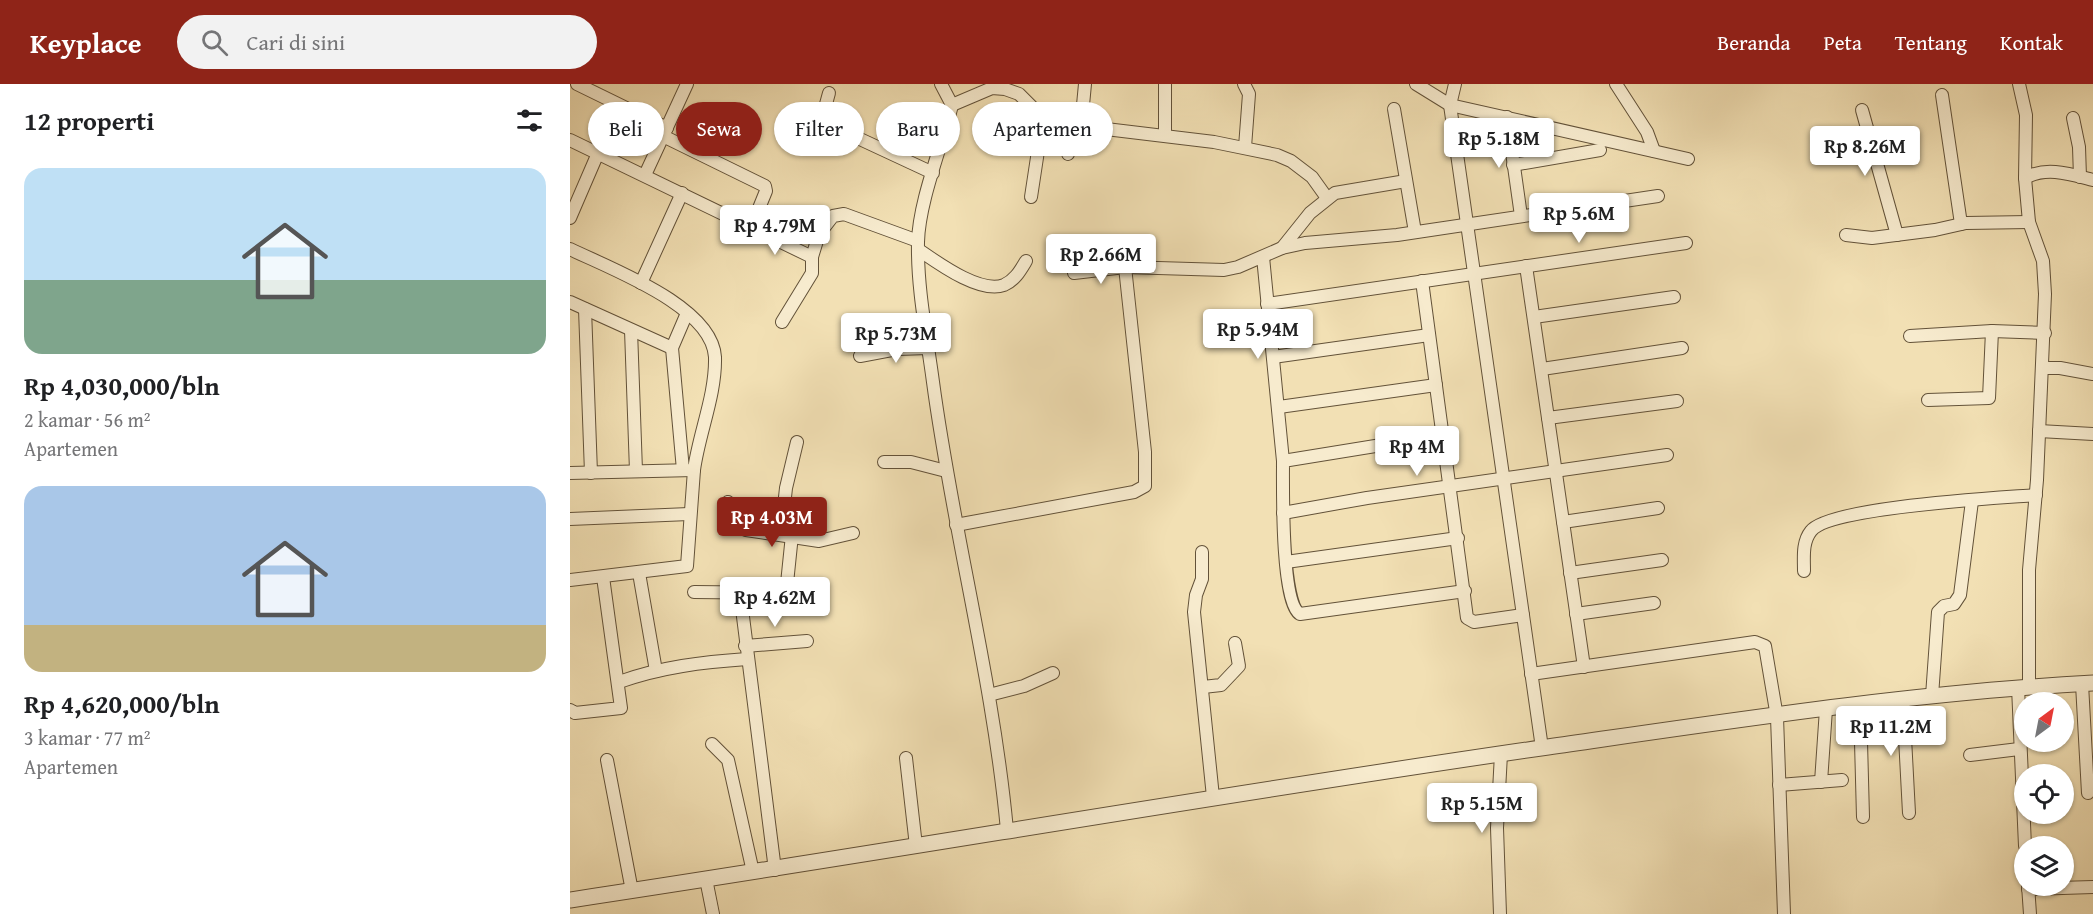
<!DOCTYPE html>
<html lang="id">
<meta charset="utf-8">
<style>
:root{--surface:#fff;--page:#f2f2f2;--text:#202124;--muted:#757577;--accent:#8f2418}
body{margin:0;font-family:"Gentium Book Plus",serif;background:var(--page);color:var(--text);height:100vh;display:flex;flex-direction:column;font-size:22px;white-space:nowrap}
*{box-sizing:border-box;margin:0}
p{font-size:20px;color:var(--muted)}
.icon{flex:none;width:33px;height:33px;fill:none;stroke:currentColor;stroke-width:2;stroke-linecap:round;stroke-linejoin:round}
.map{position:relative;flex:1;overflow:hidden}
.sheet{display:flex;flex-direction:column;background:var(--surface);width:570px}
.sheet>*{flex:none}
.top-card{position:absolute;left:18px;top:18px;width:570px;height:54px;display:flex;gap:12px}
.needle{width:39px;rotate:32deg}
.tools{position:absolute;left:1444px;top:608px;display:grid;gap:12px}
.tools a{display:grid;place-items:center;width:60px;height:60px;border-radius:50%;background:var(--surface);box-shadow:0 2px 4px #0004;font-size:30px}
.price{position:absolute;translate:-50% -51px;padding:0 14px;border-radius:6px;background:#fff;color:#222;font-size:20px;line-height:39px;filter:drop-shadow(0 2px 3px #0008)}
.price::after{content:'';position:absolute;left:50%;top:36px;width:18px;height:14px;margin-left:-9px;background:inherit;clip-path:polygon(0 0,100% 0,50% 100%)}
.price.current{background:var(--accent);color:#fff}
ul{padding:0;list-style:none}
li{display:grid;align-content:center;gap:12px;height:318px;padding:0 24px}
li span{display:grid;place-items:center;height:186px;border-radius:18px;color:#555}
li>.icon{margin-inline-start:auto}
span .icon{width:108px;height:108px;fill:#fffc;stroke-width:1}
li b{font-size:26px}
h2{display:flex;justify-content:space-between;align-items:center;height:72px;padding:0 24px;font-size:26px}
.pill{padding:0 21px;border-radius:27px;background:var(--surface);box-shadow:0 2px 4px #0004;font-size:21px;line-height:54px}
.pill.current{background:var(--accent);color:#fff}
header{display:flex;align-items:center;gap:36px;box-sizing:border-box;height:84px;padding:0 30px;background:var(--accent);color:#fff}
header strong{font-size:28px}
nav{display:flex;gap:33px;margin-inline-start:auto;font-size:21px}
.search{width:420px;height:54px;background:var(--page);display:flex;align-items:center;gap:15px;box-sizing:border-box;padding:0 21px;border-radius:33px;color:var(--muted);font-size:22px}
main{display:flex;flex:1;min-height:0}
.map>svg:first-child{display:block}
</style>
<header>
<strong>Keyplace</strong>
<div class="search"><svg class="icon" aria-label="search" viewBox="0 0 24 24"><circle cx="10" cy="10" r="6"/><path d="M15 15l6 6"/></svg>Cari di sini</div>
<nav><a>Beranda</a><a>Peta</a><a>Tentang</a><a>Kontak</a></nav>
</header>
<main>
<section class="sheet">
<h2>12 properti<svg class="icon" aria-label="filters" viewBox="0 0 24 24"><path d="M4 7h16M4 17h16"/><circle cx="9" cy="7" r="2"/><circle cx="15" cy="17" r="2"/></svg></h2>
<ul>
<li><span style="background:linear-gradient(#bfe0f5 60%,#7fa58c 0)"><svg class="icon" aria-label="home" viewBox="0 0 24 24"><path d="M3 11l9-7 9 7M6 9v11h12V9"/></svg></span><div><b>Rp 4,030,000/bln</b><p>2 kamar · 56 m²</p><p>Apartemen</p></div></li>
<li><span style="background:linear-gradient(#a9c7e8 75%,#c2b280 0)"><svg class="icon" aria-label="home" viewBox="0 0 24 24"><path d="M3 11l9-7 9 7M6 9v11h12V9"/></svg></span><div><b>Rp 4,620,000/bln</b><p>3 kamar · 77 m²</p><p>Apartemen</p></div></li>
</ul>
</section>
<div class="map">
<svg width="1523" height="830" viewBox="0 0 1523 830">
<rect width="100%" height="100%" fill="#f2e0b4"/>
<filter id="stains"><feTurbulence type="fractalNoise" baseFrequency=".00333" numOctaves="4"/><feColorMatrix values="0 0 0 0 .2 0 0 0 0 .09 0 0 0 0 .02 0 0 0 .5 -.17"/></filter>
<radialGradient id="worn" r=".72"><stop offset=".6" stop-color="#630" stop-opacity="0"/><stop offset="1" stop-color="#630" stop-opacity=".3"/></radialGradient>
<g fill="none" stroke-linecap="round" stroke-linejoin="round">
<defs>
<g id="minor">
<path d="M 7,0 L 97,44"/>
<path d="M 371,0 L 382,21 C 372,62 349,117 348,158 C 347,205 357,252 363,298 C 383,448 423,595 437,746"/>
<path d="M 674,0 L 679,10 L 675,63"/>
<path d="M 846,0 L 880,21 L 1118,75"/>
<path d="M 885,0 L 880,21 L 972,664"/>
<path d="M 1046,0 L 1077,48 L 1084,67"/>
<path d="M 1449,0 L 1456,31 L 1455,94 L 1459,138 L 1473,177 L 1475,210 L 1467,396 L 1459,486 L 1459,602"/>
<path d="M 259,9 L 253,31 L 262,42 L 363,89"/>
<path d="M 1372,11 L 1391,140"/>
<path d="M 382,21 L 422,4 L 435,5 L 449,10 L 473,34 L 511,42 L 515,0"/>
<path d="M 824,25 L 845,148"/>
<path d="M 1292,26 L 1327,151"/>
<path d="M 937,33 L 951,132"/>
<path d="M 1503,34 L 1509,63 L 1510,93"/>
<path d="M 511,42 L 644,58 L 707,71 L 721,77 L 742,93 L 757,114"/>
<path d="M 595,51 L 595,0"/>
<path d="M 93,52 L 195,102 L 196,107 L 181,144"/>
<path d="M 0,56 L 242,173"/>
<path d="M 498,70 L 504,41"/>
<path d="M 943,81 L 1030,66"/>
<path d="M 75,91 L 117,0"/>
<path d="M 1455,94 C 1476,82 1500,90 1523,96"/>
<path d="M 461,113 L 473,34"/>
<path d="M 0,134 L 28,69"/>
<path d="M 1276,151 L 1302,154 L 1365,146 L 1396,139 L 1459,138"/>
<path d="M 712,164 L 740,129 L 765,109 L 836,97"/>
<path d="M 0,165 C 41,185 142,222 145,273 C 146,311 129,349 124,386 L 0,389"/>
<path d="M 349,166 C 368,179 410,210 434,201 C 445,196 450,187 456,177"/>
<path d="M 693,173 L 713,377"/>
<path d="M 956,182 L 1014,583"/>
<path d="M 504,189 L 555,183 L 654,186 L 668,183 L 712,164 L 735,159 L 827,151 L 1088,112"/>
<path d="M 852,197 L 897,534 L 904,538 L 953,531"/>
<path d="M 71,199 L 112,109"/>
<path d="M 0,218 L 102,264"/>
<path d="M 697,220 L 1116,159"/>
<path d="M 15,225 L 21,389"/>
<path d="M 964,233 L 1104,213"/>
<path d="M 212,238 L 242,189 L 242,173 L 249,150 L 263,132 L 274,130 L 348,157"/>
<path d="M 61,246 L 66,387"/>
<path d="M 1340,252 L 1422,247 L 1475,249"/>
<path d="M 290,272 L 327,265 L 358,264"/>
<path d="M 703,273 L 859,251"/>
<path d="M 1473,284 L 1490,284 L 1523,290"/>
<path d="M 972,285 L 1112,264"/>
<path d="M 1358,316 L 1419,314 L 1422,247"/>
<path d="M 709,323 L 866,301"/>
<path d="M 978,334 L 1107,317"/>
<path d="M 1469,347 L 1523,350"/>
<path d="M 873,351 L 713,377 C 713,402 711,519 730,530 L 895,507"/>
<path d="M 314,378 L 341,378 L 376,387"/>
<path d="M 113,386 L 102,264 L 117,229"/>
<path d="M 158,418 L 162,440 L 176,446 L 249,457 L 283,449"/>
<path d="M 713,429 L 797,414 L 1097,371"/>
<path d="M 0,435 L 119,430"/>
<path d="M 993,438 L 1088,424"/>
<path d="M 386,441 L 564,408 L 575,402 L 575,368 L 555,183"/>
<path d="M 211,450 L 216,404 L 227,358"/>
<path d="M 632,468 L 632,495 L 626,511 L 624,528 L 643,713"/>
<path d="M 716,478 L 888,454"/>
<path d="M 1234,487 C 1234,474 1232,458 1241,447 C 1259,423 1429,414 1466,411"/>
<path d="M 69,489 L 86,587"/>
<path d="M 1000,489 L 1092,476"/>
<path d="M 0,496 L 117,482 L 124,386"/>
<path d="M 124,508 L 216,509 L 222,451"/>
<path d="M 170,509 L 205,786"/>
<path d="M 1006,530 L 1084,519"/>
<path d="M 175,562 L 237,557"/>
<path d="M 961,590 L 1185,558 L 1195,562 L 1207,633 L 1214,830"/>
<path d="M 49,598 C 91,583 133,578 177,575"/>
<path d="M 1512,600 L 1518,709"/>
<path d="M 633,603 L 651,601 L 669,582 L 665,559"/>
<path d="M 1448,603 L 1455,762"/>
<path d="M 419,611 L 454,602 L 483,589"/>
<path d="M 1362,612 L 1368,528 L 1374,522 L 1384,520 L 1390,511 L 1402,417"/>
<path d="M 1333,616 L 1339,729"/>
<path d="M 1290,620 L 1293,733"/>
<path d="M 0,626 L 5,629 L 51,624 L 33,493"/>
<path d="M 142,660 L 158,676 L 183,788"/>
<path d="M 1400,671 L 1449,665"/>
<path d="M 336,674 L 346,762"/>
<path d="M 37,676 L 62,807"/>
<path d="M 1251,698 L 1256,625"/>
<path d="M 1209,701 L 1272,696"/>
<path d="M 136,795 L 143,830"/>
<path d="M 1458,801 L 1460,830"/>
<path d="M 1458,805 L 1523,803"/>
<path d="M 930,830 L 927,744 L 931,670"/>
</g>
<path id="tertiary" d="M 0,816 C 326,767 651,710 978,663 C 1159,637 1340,609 1523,599"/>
</defs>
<use href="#minor" stroke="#635239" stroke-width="14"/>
<use href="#tertiary" stroke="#635239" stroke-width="17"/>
<use href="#minor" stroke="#f7ebce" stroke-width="12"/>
<use href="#tertiary" stroke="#f7ebce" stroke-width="15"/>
</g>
<rect width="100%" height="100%" filter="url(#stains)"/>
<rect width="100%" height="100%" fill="url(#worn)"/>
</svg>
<div class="tools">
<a><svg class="needle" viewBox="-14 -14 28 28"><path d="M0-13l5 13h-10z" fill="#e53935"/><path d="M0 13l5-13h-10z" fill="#757577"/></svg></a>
<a><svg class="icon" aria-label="locate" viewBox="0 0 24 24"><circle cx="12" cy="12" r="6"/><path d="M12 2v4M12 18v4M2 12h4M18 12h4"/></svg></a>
<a><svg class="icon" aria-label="layers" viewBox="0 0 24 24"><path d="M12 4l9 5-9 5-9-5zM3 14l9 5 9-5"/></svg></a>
</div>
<b class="price" style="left:929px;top:85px">Rp 5.18M</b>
<b class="price" style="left:1295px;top:93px">Rp 8.26M</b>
<b class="price" style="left:1009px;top:160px">Rp 5.6M</b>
<b class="price" style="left:205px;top:172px">Rp 4.79M</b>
<b class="price" style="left:531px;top:201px">Rp 2.66M</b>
<b class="price" style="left:688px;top:276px">Rp 5.94M</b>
<b class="price" style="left:326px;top:280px">Rp 5.73M</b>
<b class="price" style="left:847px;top:393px">Rp 4M</b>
<b class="price current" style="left:202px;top:464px">Rp 4.03M</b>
<b class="price" style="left:205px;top:544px">Rp 4.62M</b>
<b class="price" style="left:1321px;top:673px">Rp 11.2M</b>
<b class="price" style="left:912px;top:750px">Rp 5.15M</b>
<div class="top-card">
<a class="pill">Beli</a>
<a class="pill current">Sewa</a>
<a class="pill">Filter</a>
<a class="pill">Baru</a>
<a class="pill">Apartemen</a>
</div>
</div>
</main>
